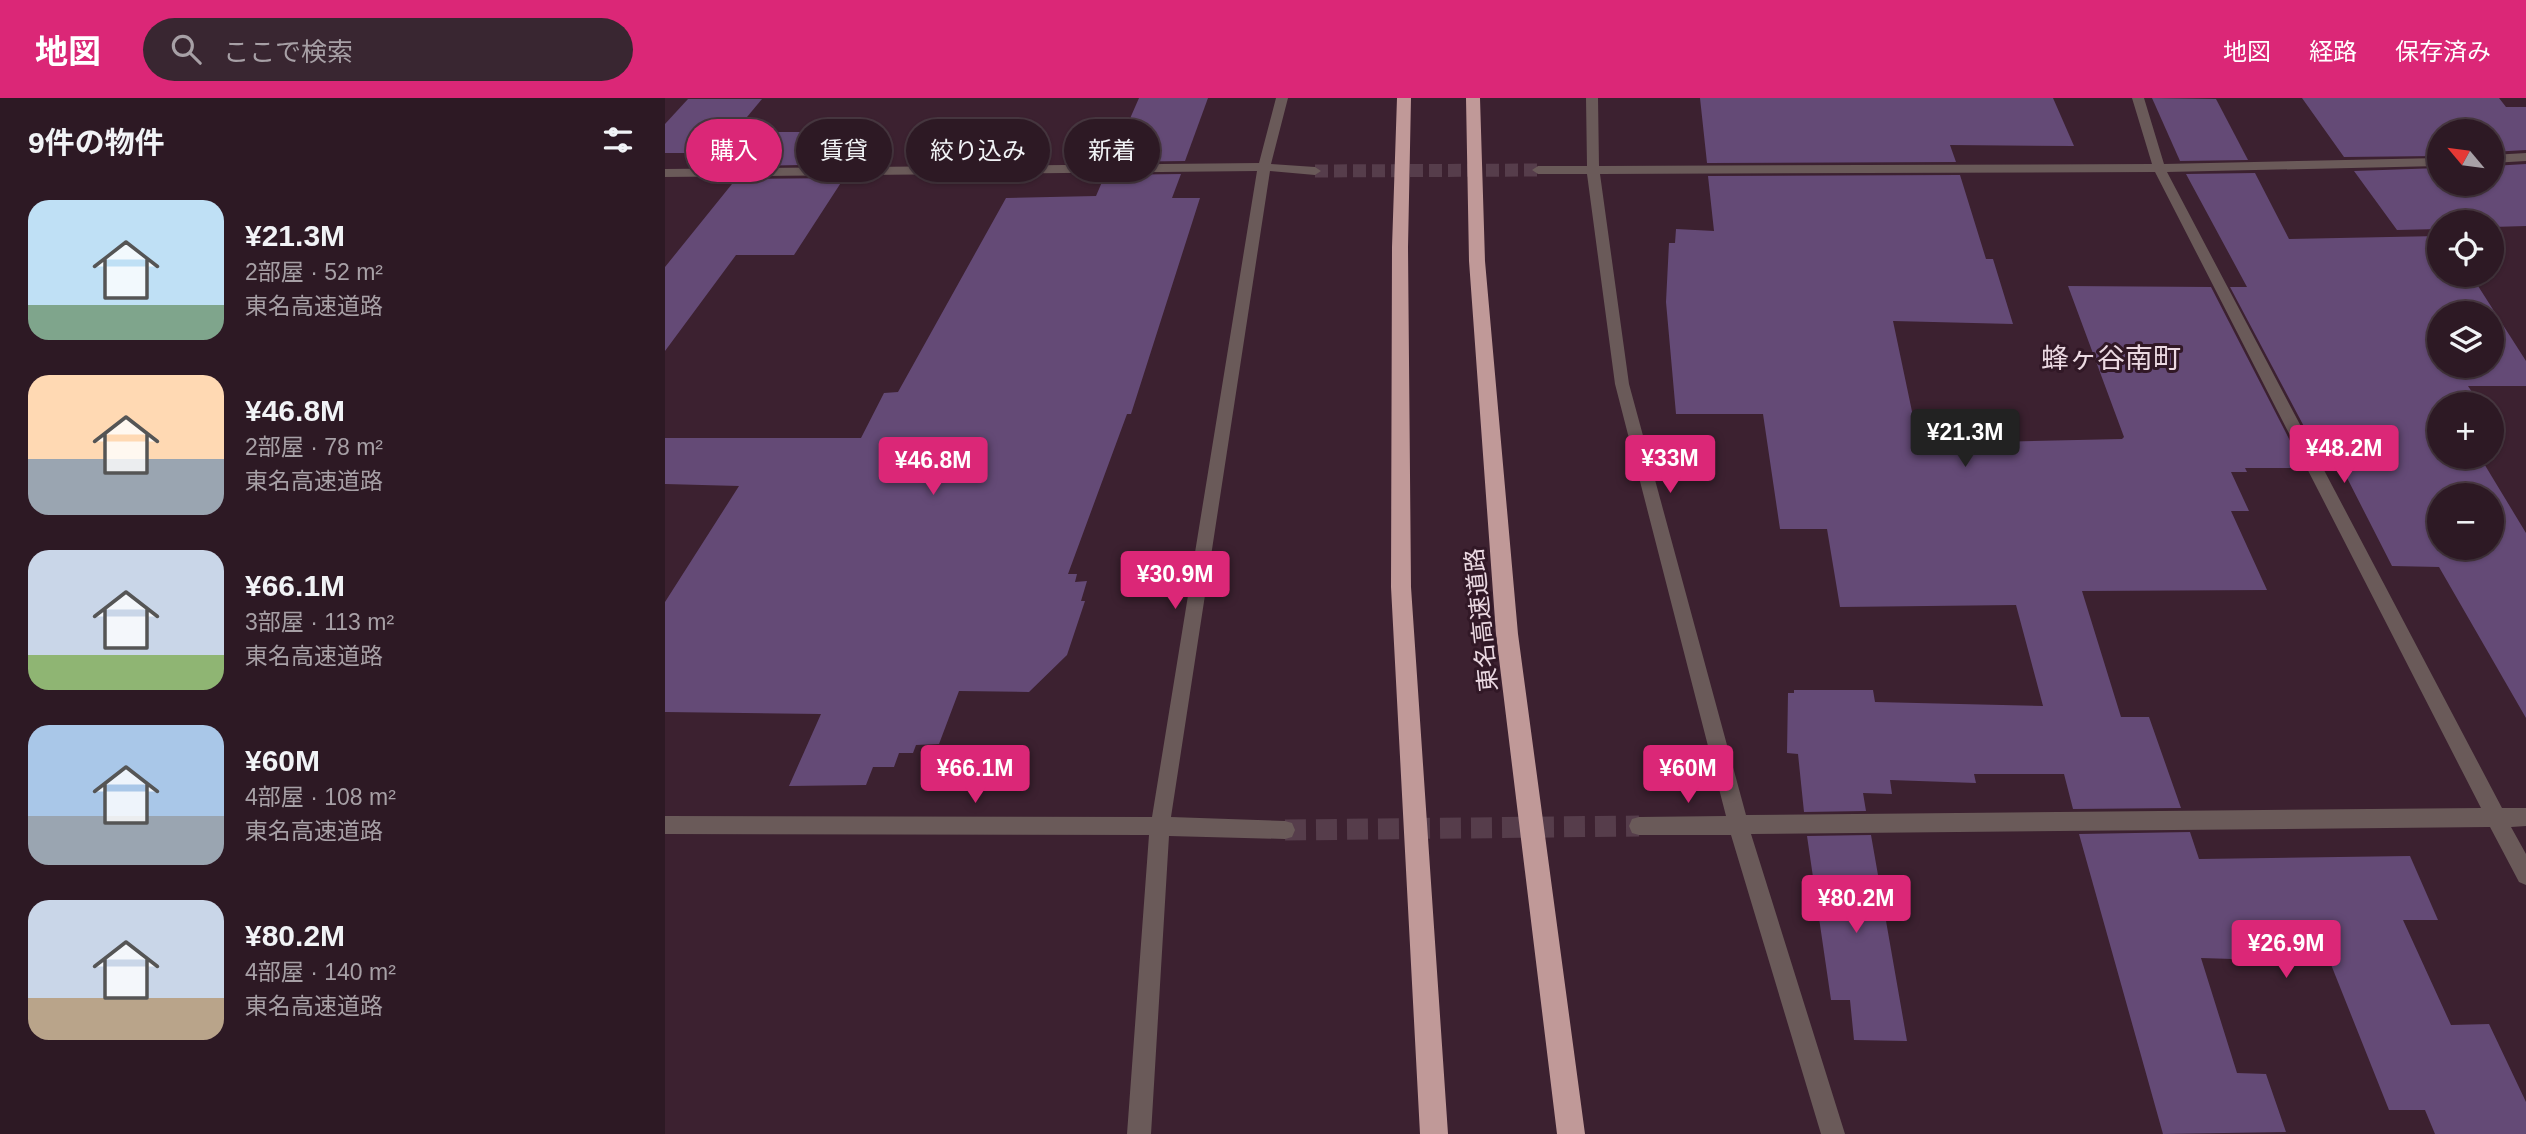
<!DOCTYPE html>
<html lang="ja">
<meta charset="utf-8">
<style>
:root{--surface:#2d1924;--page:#392631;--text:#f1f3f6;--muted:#a7a0a6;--line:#483841;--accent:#db2777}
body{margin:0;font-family:Arial,"Noto Sans JP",sans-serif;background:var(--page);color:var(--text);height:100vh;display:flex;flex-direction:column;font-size:26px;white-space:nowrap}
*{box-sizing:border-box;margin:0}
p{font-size:23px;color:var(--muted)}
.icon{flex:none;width:38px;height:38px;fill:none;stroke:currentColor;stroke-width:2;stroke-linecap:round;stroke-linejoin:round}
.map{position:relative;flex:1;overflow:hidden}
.details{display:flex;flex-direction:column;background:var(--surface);width:665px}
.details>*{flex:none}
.guide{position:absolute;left:21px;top:21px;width:665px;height:63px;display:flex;gap:14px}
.needle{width:46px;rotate:299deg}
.fabs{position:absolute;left:1762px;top:21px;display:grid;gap:14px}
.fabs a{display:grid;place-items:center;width:77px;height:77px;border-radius:50%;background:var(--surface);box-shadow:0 2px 5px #0004,0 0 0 2px var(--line);font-size:35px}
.price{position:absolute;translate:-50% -60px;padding:0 16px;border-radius:7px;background:var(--accent);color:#fff;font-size:23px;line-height:46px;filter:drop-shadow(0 2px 4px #0008)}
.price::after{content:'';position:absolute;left:50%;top:42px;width:21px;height:16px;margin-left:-10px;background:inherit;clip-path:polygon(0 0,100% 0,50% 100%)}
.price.active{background:#222;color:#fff}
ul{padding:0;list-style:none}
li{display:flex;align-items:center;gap:21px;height:175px;padding:0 28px}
li span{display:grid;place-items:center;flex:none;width:196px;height:140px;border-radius:21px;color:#555}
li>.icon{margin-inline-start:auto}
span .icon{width:84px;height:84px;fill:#fffc;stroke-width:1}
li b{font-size:30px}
h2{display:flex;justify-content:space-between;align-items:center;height:84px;padding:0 28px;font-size:30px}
.tag{padding:0 24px;border-radius:32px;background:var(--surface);box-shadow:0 2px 5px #0004,0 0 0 2px var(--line);font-size:24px;line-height:63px}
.tag.active{background:var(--accent);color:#fff}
header{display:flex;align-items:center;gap:42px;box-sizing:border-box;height:98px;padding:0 35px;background:var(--accent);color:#fff}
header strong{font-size:33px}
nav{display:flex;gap:38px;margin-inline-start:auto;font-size:24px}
.search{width:490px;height:63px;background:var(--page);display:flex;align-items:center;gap:18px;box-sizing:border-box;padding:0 24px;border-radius:38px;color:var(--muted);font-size:26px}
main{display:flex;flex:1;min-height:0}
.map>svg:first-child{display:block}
</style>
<header>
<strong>地図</strong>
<div class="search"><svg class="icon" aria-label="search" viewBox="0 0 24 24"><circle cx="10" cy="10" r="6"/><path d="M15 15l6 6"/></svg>ここで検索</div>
<nav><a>地図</a><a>経路</a><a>保存済み</a></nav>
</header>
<main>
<section class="details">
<h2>9件の物件<svg class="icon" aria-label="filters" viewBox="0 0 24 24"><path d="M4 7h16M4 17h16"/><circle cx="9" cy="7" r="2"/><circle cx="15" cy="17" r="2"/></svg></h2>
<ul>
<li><span style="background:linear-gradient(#bfe0f5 75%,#7fa58c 0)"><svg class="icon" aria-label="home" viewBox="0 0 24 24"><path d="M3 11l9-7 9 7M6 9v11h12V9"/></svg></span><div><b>¥21.3M</b><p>2部屋 · 52 m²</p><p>東名高速道路</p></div></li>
<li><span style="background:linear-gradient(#ffd9b3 60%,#9aa5b1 0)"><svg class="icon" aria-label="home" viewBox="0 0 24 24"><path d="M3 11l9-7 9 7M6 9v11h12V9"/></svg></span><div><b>¥46.8M</b><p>2部屋 · 78 m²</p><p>東名高速道路</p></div></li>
<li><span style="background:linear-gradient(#c9d6e8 75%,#8fb573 0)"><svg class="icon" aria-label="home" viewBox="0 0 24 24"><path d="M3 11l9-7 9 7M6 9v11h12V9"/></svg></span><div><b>¥66.1M</b><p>3部屋 · 113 m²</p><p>東名高速道路</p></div></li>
<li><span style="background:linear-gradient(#a9c7e8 65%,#9aa5b1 0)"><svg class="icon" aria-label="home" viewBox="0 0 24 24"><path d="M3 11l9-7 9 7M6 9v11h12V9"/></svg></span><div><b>¥60M</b><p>4部屋 · 108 m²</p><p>東名高速道路</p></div></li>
<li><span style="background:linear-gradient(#c9d6e8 70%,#b9a48a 0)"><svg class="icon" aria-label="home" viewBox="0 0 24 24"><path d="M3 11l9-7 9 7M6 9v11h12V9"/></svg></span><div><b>¥80.2M</b><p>4部屋 · 140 m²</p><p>東名高速道路</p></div></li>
</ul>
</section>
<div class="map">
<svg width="1861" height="1036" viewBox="0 0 1861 1036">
<rect width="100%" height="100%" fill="#3c2130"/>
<g fill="#644a76" fill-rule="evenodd">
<path d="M 474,0 L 543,0 L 520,63 L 446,64 Z"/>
<path d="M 1035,0 L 1388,0 L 1409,48 L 1285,47 L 1291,64 L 1042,65 Z"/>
<path d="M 1487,0 L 1551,1 L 1583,62 L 1515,63 Z"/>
<path d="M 1637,0 L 1834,0 L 1841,9 L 1861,9 L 1861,52 L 1827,54 L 1827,33 L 1774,33 L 1774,58 L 1679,59 Z"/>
<path d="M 23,1 L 97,1 L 52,55 L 0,55 L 0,26 Z"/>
<path d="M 108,34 L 209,34 L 187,66 L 81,68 Z"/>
<path d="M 1861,66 L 1861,128 L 1827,129 L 1827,124 L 1774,124 L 1774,131 L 1732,132 L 1689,73 L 1774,70 L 1774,86 L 1827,86 L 1827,68 Z"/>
<path d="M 1590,75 L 1624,141 L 1774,138 L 1774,177 L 1806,177 L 1861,263 L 1861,288 L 1803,288 L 1815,306 L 1774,306 L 1774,359 L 1815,359 L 1861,435 L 1861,620 L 1774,469 L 1727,468 L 1677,370 L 1661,370 L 1565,189 L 1582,189 L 1521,76 ZM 1774,215 L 1827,215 L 1827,268 L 1774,268 ZM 1774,397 L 1827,397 L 1827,450 L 1774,450 Z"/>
<path d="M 516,76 L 507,100 L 535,100 L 466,316 L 462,316 L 403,476 L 412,476 L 410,484 L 422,483 L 416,503 L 420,503 L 402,557 L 364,594 L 294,593 L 274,646 L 251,647 L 248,655 L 234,655 L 229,669 L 208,669 L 201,687 L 124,688 L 156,616 L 0,614 L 0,504 L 74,388 L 0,386 L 0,340 L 196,340 L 219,295 L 233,294 L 341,100 L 431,98 L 440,77 Z"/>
<path d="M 1295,77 L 1321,161 L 1328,161 L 1348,226 L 1228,223 L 1253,342 L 1284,342 L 1285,345 L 1457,341 L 1459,339 L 1403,188 L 1546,189 L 1639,370 L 1580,370 L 1582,374 L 1566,374 L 1584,413 L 1566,413 L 1602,492 L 1417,493 L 1456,619 L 1484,619 L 1516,710 L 1408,711 L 1399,676 L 1309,676 L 1311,685 L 1225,682 L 1227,696 L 1198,695 L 1201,713 L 1139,714 L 1133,656 L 1122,655 L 1123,595 L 1129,595 L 1129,592 L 1208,592 L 1210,604 L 1378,608 L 1351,507 L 1175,509 L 1162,431 L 1115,431 L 1098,316 L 1011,316 L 1001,204 L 1004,145 L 1010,145 L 1011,131 L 1049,133 L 1043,78 Z"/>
<path d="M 179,80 L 129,157 L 71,157 L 0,253 L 0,169 L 71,81 Z"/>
<path d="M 1525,734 L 1534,761 L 1745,758 L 1773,822 L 1738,822 L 1786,927 L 1824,926 L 1861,1004 L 1861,1036 L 1770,1036 L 1760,1012 L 1724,1012 L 1665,864 L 1536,860 L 1572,975 L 1601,976 L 1621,1034 L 1498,1036 L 1414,736 Z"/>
<path d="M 1206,737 L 1242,943 L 1189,942 L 1185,902 L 1166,902 L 1142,738 Z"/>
</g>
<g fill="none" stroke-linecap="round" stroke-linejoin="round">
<path stroke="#563d4b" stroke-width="13" stroke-dasharray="13 6" stroke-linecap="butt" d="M 650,73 L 873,72"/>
<path stroke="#563d4b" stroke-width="21" stroke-dasharray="21 10" stroke-linecap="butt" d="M 620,732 L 974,728"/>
<g fill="#6a5a59" fill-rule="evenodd">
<path d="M 611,0 L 623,0 L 606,66 L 650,69 L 656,73 L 650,77 L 605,73 L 506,719 L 620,723 L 627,725 L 630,732 L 627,739 L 620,741 L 504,738 L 486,1036 L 462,1036 L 484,737 L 0,736 L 0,718 L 487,719 L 592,73 L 0,79 L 0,71 L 594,65 Z"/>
<path d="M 921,0 L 933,0 L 934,68 L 1487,66 L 1467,0 L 1479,0 L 1499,66 L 1774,60 L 1774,68 L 1502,74 L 1837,710 L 1861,710 L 1861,728 L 1846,729 L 1861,756 L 1861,787 L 1854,784 L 1825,729 L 1086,736 L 1180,1036 L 1156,1036 L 1066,737 L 974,737 L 967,735 L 964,728 L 967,721 L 974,719 L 1061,718 L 950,286 L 922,76 L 873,76 L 867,72 L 873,68 L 922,68 ZM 1490,74 L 1816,710 L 1081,717 L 964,286 L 935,76 Z"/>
<path d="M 1861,55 L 1861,63 L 1827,65 L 1827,57 Z"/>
</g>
<g fill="#c09998" fill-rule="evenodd">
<path d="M 732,0 L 746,0 L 743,149 L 746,489 L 783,1036 L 755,1036 L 726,489 L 727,149 Z"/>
<path d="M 801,0 L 815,0 L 820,163 L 853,536 L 920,1036 L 892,1036 L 831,536 L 804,163 Z"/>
</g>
</g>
<g text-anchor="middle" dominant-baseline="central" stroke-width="6" stroke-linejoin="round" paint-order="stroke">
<g font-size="24" fill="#ebd9e2" stroke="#311826">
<text transform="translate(816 522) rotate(-96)">東名高速道路</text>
</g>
<g font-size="28" fill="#ebd9e2" stroke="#311826">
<text x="1446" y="260">蜂ヶ谷南町</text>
</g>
</g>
</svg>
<div class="fabs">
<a><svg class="needle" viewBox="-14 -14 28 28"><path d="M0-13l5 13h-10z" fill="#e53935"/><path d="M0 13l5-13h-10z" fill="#a7a0a6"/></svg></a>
<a><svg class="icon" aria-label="locate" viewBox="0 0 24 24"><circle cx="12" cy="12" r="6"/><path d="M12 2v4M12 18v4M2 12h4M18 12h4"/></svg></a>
<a><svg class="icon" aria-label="layers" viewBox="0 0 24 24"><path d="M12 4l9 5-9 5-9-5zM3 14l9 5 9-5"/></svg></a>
<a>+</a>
<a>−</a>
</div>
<b class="price active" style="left:1300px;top:371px">¥21.3M</b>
<b class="price" style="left:1679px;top:387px">¥48.2M</b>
<b class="price" style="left:1005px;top:397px">¥33M</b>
<b class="price" style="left:268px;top:399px">¥46.8M</b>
<b class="price" style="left:510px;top:513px">¥30.9M</b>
<b class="price" style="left:310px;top:707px">¥66.1M</b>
<b class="price" style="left:1023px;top:707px">¥60M</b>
<b class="price" style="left:1191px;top:837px">¥80.2M</b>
<b class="price" style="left:1621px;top:882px">¥26.9M</b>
<div class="guide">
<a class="tag active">購入</a>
<a class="tag">賃貸</a>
<a class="tag">絞り込み</a>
<a class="tag">新着</a>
</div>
</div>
</main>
